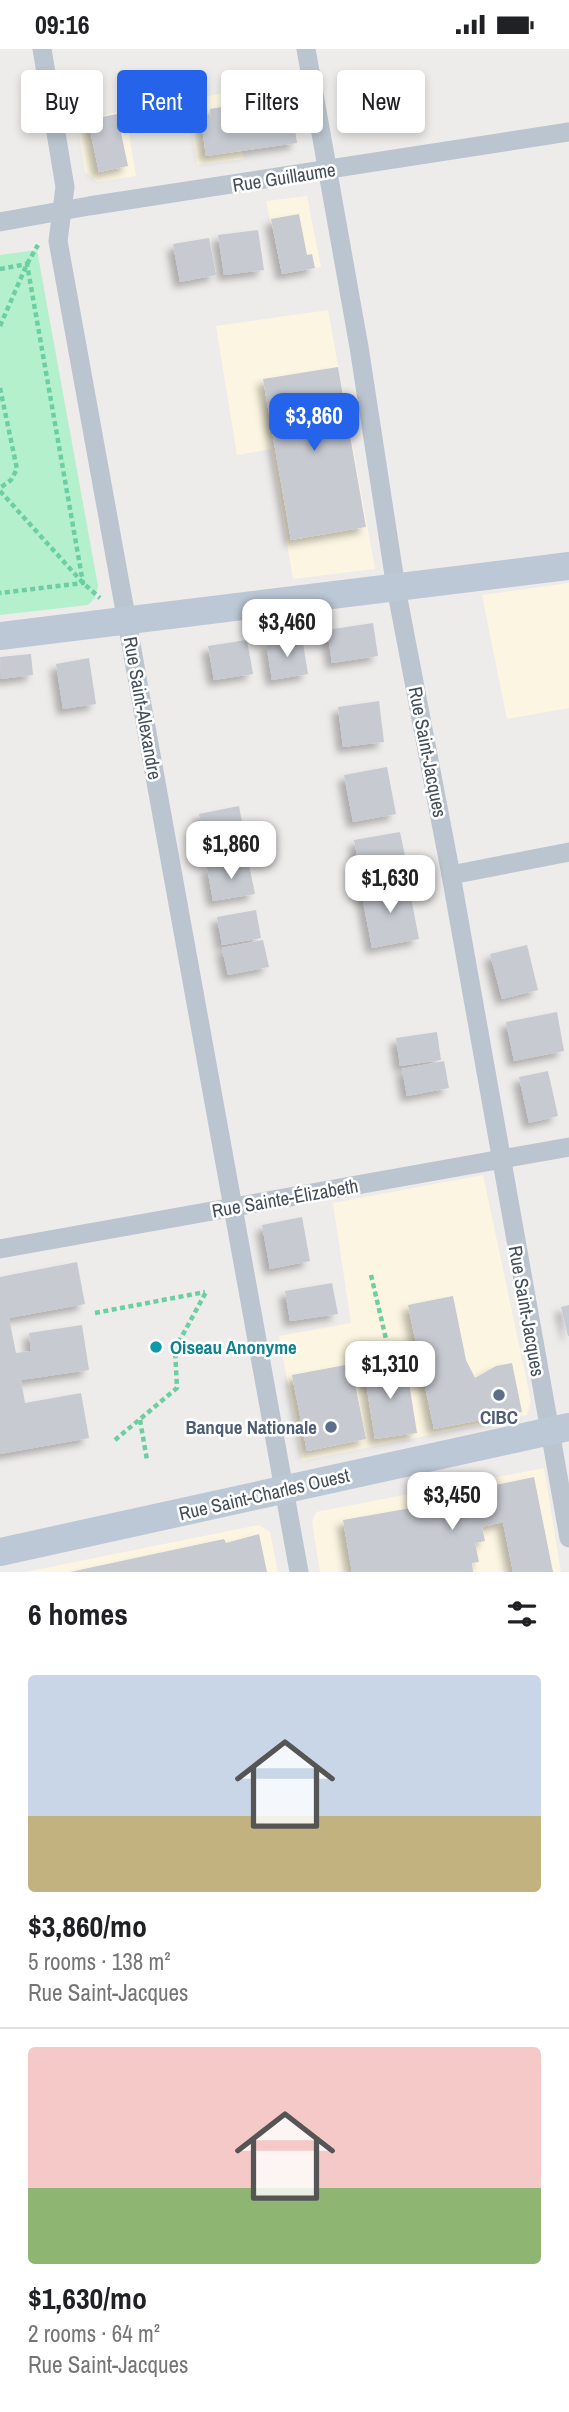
<!DOCTYPE html>
<meta charset="utf-8">
<style>
:root{--surface:#fff;--page:#f2f2f2;--text:#202124;--muted:#757577;--line:#e0e0e0;--accent:#2563eb}
body{margin:0;font-family:"Archivo Narrow",sans-serif;background:var(--page);color:var(--text);height:100vh;display:flex;flex-direction:column;font-size:26px;white-space:nowrap}
*{box-sizing:border-box;margin:0}
p{font-size:23px;color:var(--muted)}
.icon{flex:none;width:38px;height:38px;fill:none;stroke:currentColor;stroke-width:2;stroke-linecap:round;stroke-linejoin:round}
.map{position:relative;height:1523px;overflow:hidden}
.panel{display:flex;flex-direction:column;background:var(--surface);flex:1}
.panel>*{flex:none}
.guide{position:absolute;left:21px;top:21px;width:528px;height:63px;display:flex;gap:14px}
.price{position:absolute;translate:-50% -60px;padding:0 16px;border-radius:14px;background:#fff;color:#222;font-size:23px;line-height:46px;filter:drop-shadow(0 2px 4px #0008)}
.price::after{content:'';position:absolute;left:50%;top:42px;width:21px;height:16px;margin-left:-10px;background:inherit;clip-path:polygon(0 0,100% 0,50% 100%)}
.price.on{background:var(--accent);color:#fff}
ul{padding:0;list-style:none}
li{display:grid;align-content:center;gap:14px;height:371px;padding:0 28px}
li+li{border-top:2px solid var(--line)}
li span{display:grid;place-items:center;height:217px;border-radius:7px;color:#555}
li>.icon{margin-inline-start:auto}
span .icon{width:126px;height:126px;fill:#fffc;stroke-width:1}
li b{font-size:30px}
h2{display:flex;justify-content:space-between;align-items:center;height:84px;padding:0 28px;font-size:30px}
.tag{padding:0 24px;border-radius:7px;background:var(--surface);box-shadow:0 4px 10px #0003;font-size:24px;line-height:63px}
.tag.on{background:var(--accent);color:#fff}
.status{display:flex;justify-content:space-between;align-items:center;height:49px;padding:0 35px;background:var(--surface);direction:ltr}
.status svg{height:19px;fill:currentColor}
.map>svg:first-child{display:block}
</style>
<div class="status"><b>09:16</b><svg viewBox="0 0 49 12"><path d="M0 12V9h3v3zM5 12V6h3v6zM10 12V3h3v9zM15 12V0h3v12zM26 1h20v11H26zM47 4h2v5h-2z"/></svg></div>
<div class="map">
<svg width="569" height="1523" viewBox="0 0 569 1523">
<defs>
<filter id="shadow"><feDropShadow dx="-6" dy="6" stdDeviation="3.5" flood-color="#0004"/></filter>
</defs>
<rect width="100%" height="100%" fill="#eeebeb"/>
<g fill="#fcf5e1">
<path d="M 233,41 L 244,110 L 197,116 L 188,53 Z"/>
<path d="M 125,61 L 136,127 L 97,133 L 85,123 L 77,73 Z"/>
<path d="M 307,147 L 321,218 L 282,225 L 266,152 Z"/>
<path d="M 328,261 L 375,520 L 293,530 L 271,400 L 237,406 L 216,277 Z"/>
<path d="M 569,534 L 569,659 L 507,670 L 482,546 Z"/>
<path d="M 483,1126 L 531,1352 L 527,1366 L 302,1412 L 279,1287 L 351,1274 L 333,1154 Z"/>
<path d="M 544,1419 L 561,1523 L 320,1523 L 312,1473 L 316,1463 Z"/>
<path d="M 259,1476 L 270,1483 L 278,1523 L 25,1523 Z"/>
</g>
<path fill="#b5f0cd" d="M 37,201 L 98,537 L 95,549 L 88,556 L 0,566 L 0,206 Z"/>
<g fill="#c7cad1" filter="url(#shadow)">
<path d="M 288,33 L 297,94 L 206,107 L 201,71 L 211,69 L 210,60 L 235,56 L 233,41 Z"/>
<path d="M 117,65 L 128,117 L 99,123 L 88,71 Z"/>
<path d="M 299,165 L 307,206 L 312,205 L 315,219 L 282,225 L 271,170 Z"/>
<path d="M 258,181 L 264,221 L 224,226 L 218,186 Z"/>
<path d="M 209,189 L 216,226 L 180,233 L 173,195 Z"/>
<path d="M 338,318 L 366,478 L 291,491 L 263,330 Z"/>
<path d="M 373,574 L 378,607 L 332,614 L 327,581 Z"/>
<path d="M 302,588 L 308,625 L 272,631 L 266,594 Z"/>
<path d="M 247,591 L 253,625 L 214,631 L 208,597 Z"/>
<path d="M 31,605 L 33,626 L 1,630 L 0,608 Z"/>
<path d="M 89,609 L 96,655 L 63,660 L 56,615 Z"/>
<path d="M 379,652 L 384,693 L 343,698 L 338,658 Z"/>
<path d="M 387,718 L 396,765 L 353,773 L 344,726 Z"/>
<path d="M 239,757 L 246,794 L 206,802 L 199,765 Z"/>
<path d="M 400,783 L 406,812 L 360,821 L 354,791 Z"/>
<path d="M 248,811 L 255,845 L 213,852 L 207,818 Z"/>
<path d="M 408,833 L 419,890 L 372,899 L 361,842 Z"/>
<path d="M 256,861 L 261,889 L 222,896 L 217,868 Z"/>
<path d="M 263,891 L 269,918 L 228,926 L 222,899 Z"/>
<path d="M 527,896 L 538,941 L 502,950 L 490,905 Z"/>
<path d="M 557,963 L 564,1002 L 514,1012 L 506,973 Z"/>
<path d="M 437,983 L 441,1011 L 400,1017 L 396,989 Z"/>
<path d="M 444,1012 L 449,1039 L 407,1047 L 402,1020 Z"/>
<path d="M 548,1022 L 558,1067 L 529,1074 L 519,1028 Z"/>
<path d="M 302,1168 L 310,1212 L 270,1220 L 262,1176 Z"/>
<path d="M 77,1213 L 85,1255 L 9,1269 L 16,1304 L 31,1302 L 29,1284 L 82,1276 L 89,1321 L 21,1331 L 25,1354 L 81,1344 L 89,1389 L 0,1405 L 0,1228 Z"/>
<path d="M 332,1234 L 338,1265 L 290,1272 L 285,1242 Z"/>
<path d="M 453,1247 L 466,1311 L 475,1329 L 496,1317 L 512,1314 L 522,1363 L 434,1380 L 408,1256 Z"/>
<path d="M 569,1256 L 569,1287 L 568,1287 L 561,1258 Z"/>
<path d="M 351,1315 L 366,1390 L 307,1402 L 292,1326 Z"/>
<path d="M 406,1315 L 417,1384 L 375,1390 L 364,1321 Z"/>
<path d="M 534,1428 L 553,1523 L 513,1523 L 503,1473 L 482,1478 L 485,1492 L 475,1494 L 479,1513 L 472,1514 L 473,1523 L 352,1523 L 343,1471 L 417,1458 L 414,1453 Z"/>
<path d="M 259,1485 L 267,1523 L 70,1523 L 224,1490 L 226,1494 Z"/>
</g>
<g fill="none" stroke-linecap="round" stroke-linejoin="round">
<g stroke="#6ccfa1" stroke-width="4.5" stroke-dasharray="5 3.5" stroke-linecap="butt">
<path d="M 0,220 L 27,215 L 83,534 L 0,544"/>
<path d="M 0,277 L 27,215 L 38,196"/>
<path d="M 0,339 L 17,420 L 11,431 L 0,439"/>
<path d="M 0,442 L 83,534 L 100,549"/>
<path d="M 371,1226 L 386,1290"/>
<path d="M 95,1264 L 205,1243"/>
<path d="M 140,1371 L 147,1411"/>
<path d="M 115,1391 L 177,1339 L 175,1300 L 206,1243"/>
</g>
<g stroke="#bbc5cf" stroke-width="19">
<path d="M 42,0 L 65,138 L 58,192 L 299,1523"/>
<path d="M 306,0 L 359,298 L 396,539 L 451,826 L 569,1489"/>
<path d="M 0,173 L 89,157 L 569,83"/>
<path d="M 451,826 L 569,803"/>
<path d="M 0,1200 L 569,1098"/>
</g>
<g stroke="#bcc8d6" stroke-width="28">
<path d="M 0,587 L 569,517"/>
<path d="M 0,1503 L 569,1378"/>
</g>
</g>
<circle fill="#0f9aa8" stroke="#fff" stroke-width="2.5" cx="156" cy="1298" r="7"/>
<g fill="#5c6f8a" stroke="#fff" stroke-width="2.5">
<circle cx="499" cy="1346" r="7"/>
<circle cx="331" cy="1378" r="7"/>
</g>
<g text-anchor="middle" dominant-baseline="central" stroke-width="5" stroke-linejoin="round" paint-order="stroke">
<g font-size="19" fill="#434e59" stroke="#fff">
<text transform="translate(284 128) rotate(-9)">Rue Guillaume</text>
<text transform="translate(143 659) rotate(80)">Rue Saint-Alexandre</text>
<text transform="translate(428 703) rotate(79)">Rue Saint-Jacques</text>
<text transform="translate(285 1149) rotate(-10)">Rue Sainte-Élizabeth</text>
<text transform="translate(527 1262) rotate(80)">Rue Saint-Jacques</text>
<text transform="translate(264 1445) rotate(-13)">Rue Saint-Charles Ouest</text>
</g>
<g font-size="19" font-weight="bold" fill="#0d838f" stroke="#fff" text-anchor="start">
<text x="170" y="1298">Oiseau Anonyme</text>
</g>
<g font-size="19" font-weight="bold" fill="#4e5e75" stroke="#fff">
<text x="499" y="1368">CIBC</text>
<text x="317" y="1378" text-anchor="end">Banque Nationale</text>
</g>
</g>
</svg>
<b class="price on" style="left:314px;top:404px">$3,860</b>
<b class="price" style="left:287px;top:610px">$3,460</b>
<b class="price" style="left:231px;top:832px">$1,860</b>
<b class="price" style="left:390px;top:866px">$1,630</b>
<b class="price" style="left:390px;top:1352px">$1,310</b>
<b class="price" style="left:452px;top:1483px">$3,450</b>
<div class="guide">
<a class="tag">Buy</a>
<a class="tag on">Rent</a>
<a class="tag">Filters</a>
<a class="tag">New</a>
</div>
</div>
<section class="panel">
<h2>6 homes<svg class="icon" aria-label="filters" viewBox="0 0 24 24"><path d="M4 7h16M4 17h16"/><circle cx="9" cy="7" r="2"/><circle cx="15" cy="17" r="2"/></svg></h2>
<ul>
<li><span style="background:linear-gradient(#c9d6e8 65%,#c2b280 0)"><svg class="icon" aria-label="home" viewBox="0 0 24 24"><path d="M3 11l9-7 9 7M6 9v11h12V9"/></svg></span><div><b>$3,860/mo</b><p>5 rooms · 138 m²</p><p>Rue Saint-Jacques</p></div></li>
<li><span style="background:linear-gradient(#f6c9c9 65%,#8fb573 0)"><svg class="icon" aria-label="home" viewBox="0 0 24 24"><path d="M3 11l9-7 9 7M6 9v11h12V9"/></svg></span><div><b>$1,630/mo</b><p>2 rooms · 64 m²</p><p>Rue Saint-Jacques</p></div></li>
</ul>
</section>
